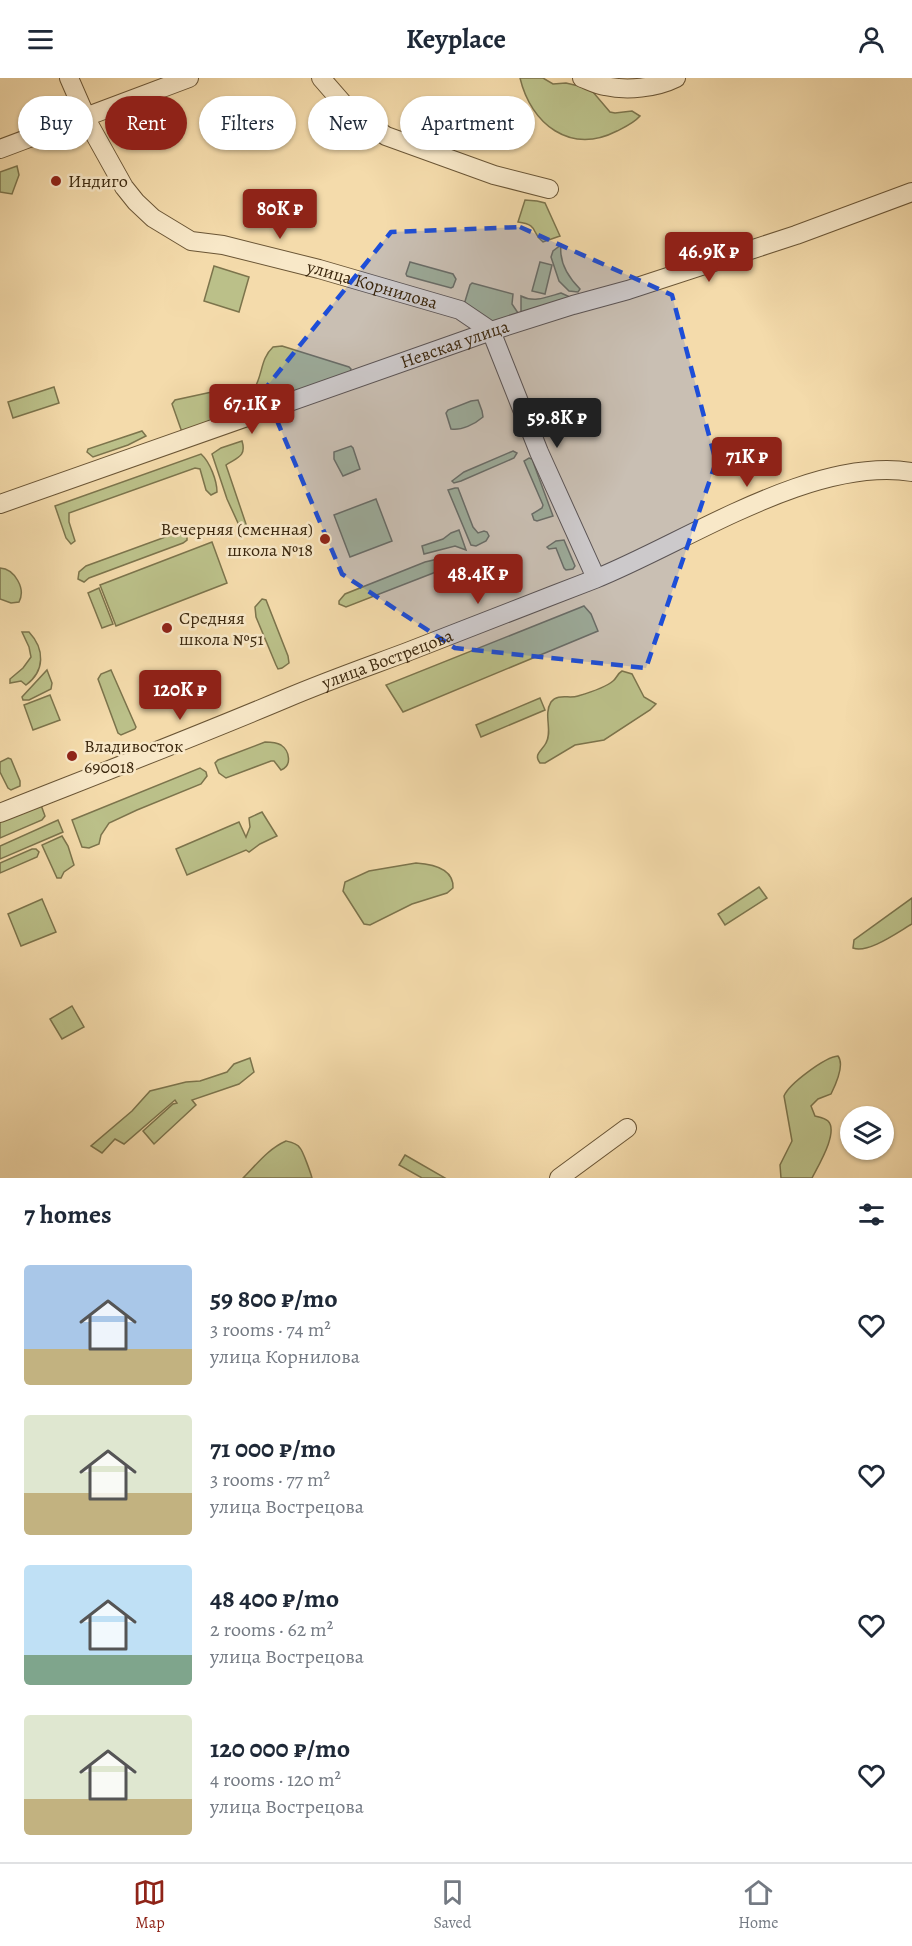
<!DOCTYPE html>
<meta charset="utf-8">
<style>
:root{--surface:#fff;--page:#f2f2f3;--text:#1f2937;--muted:#747a83;--line:#e0e1e3;--accent:#8f2418}
body{margin:0;font-family:Alegreya,serif;background:var(--page);color:var(--text);height:100vh;display:flex;flex-direction:column;font-size:22px;white-space:nowrap}
*{box-sizing:border-box;margin:0}
p{font-size:20px;color:var(--muted)}
.icon{flex:none;width:33px;height:33px;fill:none;stroke:currentColor;stroke-width:2;stroke-linecap:round;stroke-linejoin:round}
.map{position:relative;height:1100px;overflow:hidden}
.panel{display:flex;flex-direction:column;background:var(--surface);flex:1}
.panel>*{flex:none}
.guide{position:absolute;left:18px;top:18px;width:600px;height:54px;display:flex;gap:12px}
.buttons{position:absolute;left:840px;top:1028px;display:grid;gap:12px}
.buttons a{display:grid;place-items:center;width:54px;height:54px;border-radius:50%;background:var(--surface);box-shadow:0 2px 4px #0004;font-size:30px}
.price{position:absolute;translate:-50% -51px;padding:0 14px;border-radius:6px;background:var(--accent);color:#fff;font-size:20px;line-height:39px;filter:drop-shadow(0 2px 3px #0008)}
.price::after{content:'';position:absolute;left:50%;top:36px;width:18px;height:14px;margin-left:-9px;background:inherit;clip-path:polygon(0 0,100% 0,50% 100%)}
.price.selected{background:#222;color:#fff}
ul{padding:0;list-style:none}
li{display:flex;align-items:center;gap:18px;height:150px;padding:0 24px}
li span{display:grid;place-items:center;flex:none;width:168px;height:120px;border-radius:6px;color:#555}
li>.icon{margin-inline-start:auto}
span .icon{width:72px;height:72px;fill:#fffc;stroke-width:1}
li b{font-size:26px}
h2{display:flex;justify-content:space-between;align-items:center;height:72px;padding:0 24px;font-size:26px}
.chip{padding:0 21px;border-radius:27px;background:var(--surface);box-shadow:0 2px 4px #0004;font-size:21px;line-height:54px}
.chip.selected{background:var(--accent);color:#fff}
header{display:flex;justify-content:space-between;align-items:center;height:78px;padding:0 24px;background:var(--surface);font-size:27px;font-weight:600}
.menu{display:flex;justify-content:space-around;align-items:center;height:84px;border-top:2px solid var(--line);background:var(--surface);font-size:16px;color:var(--muted)}
.menu a{display:grid;justify-items:center;gap:3px}
.menu .selected{color:var(--accent)}
.map>svg:first-child{display:block}
</style>
<header><svg class="icon" aria-label="menu" viewBox="0 0 24 24"><path d="M4 6h16M4 12h16M4 18h16"/></svg>Keyplace<svg class="icon" aria-label="person" viewBox="0 0 24 24"><circle cx="12" cy="8" r="4"/><path d="M4 21q1-7 8-7t8 7"/></svg></header>
<div class="map">
<svg width="912" height="1100" viewBox="0 0 912 1100">
<rect width="100%" height="100%" fill="#f4dbab"/>
<filter id="stains"><feTurbulence type="fractalNoise" baseFrequency=".00333" numOctaves="4"/><feColorMatrix values="0 0 0 0 .2 0 0 0 0 .09 0 0 0 0 .02 0 0 0 .5 -.17"/></filter>
<radialGradient id="worn" r=".72"><stop offset=".6" stop-color="#630" stop-opacity="0"/><stop offset="1" stop-color="#630" stop-opacity=".3"/></radialGradient>
<g fill="#bbc089" stroke="#7c744c" stroke-width="1.5">
<path d="M 520,0 L 543,0 L 553,6 L 566,5 L 583,9 L 593,14 L 610,34 L 615,35 L 632,33 L 640,38 C 634,45 625,49 617,53 C 570,77 531,46 520,0 Z"/>
<path d="M 17,88 L 19,97 L 12,116 L 0,114 L 0,94 Z"/>
<path d="M 525,122 L 537,123 L 545,125 L 560,158 L 543,164 C 530,154 540,147 518,144 Z"/>
<path d="M 561,167 C 559,184 568,199 580,211 L 578,214 L 569,213 L 559,203 L 551,179 L 553,173 Z"/>
<path d="M 410,184 L 453,196 L 456,201 L 453,209 L 451,210 L 407,198 L 406,196 Z"/>
<path d="M 540,184 L 552,187 L 545,216 L 532,213 Z"/>
<path d="M 214,188 L 249,199 L 239,234 L 204,223 Z"/>
<path d="M 472,205 L 513,216 L 512,226 L 520,238 L 492,250 L 463,230 L 470,207 Z"/>
<path d="M 561,215 L 570,219 L 528,239 L 521,233 L 521,218 C 534,225 547,219 561,215 Z"/>
<path d="M 282,268 L 349,289 L 351,291 L 350,296 L 248,332 C 239,330 238,327 236,319 L 244,314 L 254,311 C 263,297 260,281 273,269 Z"/>
<path d="M 54,309 L 59,325 L 13,340 L 8,324 Z"/>
<path d="M 221,312 L 226,313 C 227,325 222,336 217,347 L 183,357 L 172,326 L 175,322 Z"/>
<path d="M 478,322 L 482,333 L 483,339 C 475,346 461,353 451,351 L 446,335 L 448,332 L 471,323 Z"/>
<path d="M 142,353 L 146,358 L 128,367 L 93,379 L 87,374 L 88,371 Z"/>
<path d="M 242,363 C 247,379 236,380 226,387 L 248,452 L 248,455 L 243,456 L 227,421 L 212,376 L 221,370 Z"/>
<path d="M 351,368 L 353,370 L 360,391 L 343,398 L 334,381 L 334,374 Z"/>
<path d="M 513,373 L 517,375 L 514,380 L 461,403 L 454,405 L 452,403 L 464,394 Z"/>
<path d="M 201,376 C 210,384 217,403 217,414 L 211,417 L 206,412 L 200,391 L 195,390 L 69,435 L 69,444 L 75,463 L 71,466 L 66,460 L 55,428 Z"/>
<path d="M 529,380 L 532,381 L 553,438 L 537,443 L 534,442 L 532,436 L 542,430 L 543,427 L 524,383 Z"/>
<path d="M 455,410 L 458,410 L 473,449 L 478,455 L 484,453 L 487,454 L 489,458 L 486,463 L 476,468 L 471,467 L 448,412 Z"/>
<path d="M 376,421 L 392,463 L 350,479 L 334,437 Z"/>
<path d="M 459,452 L 466,472 L 455,468 L 424,476 L 422,468 L 443,461 L 451,455 Z"/>
<path d="M 179,454 L 185,455 L 187,458 L 187,462 L 183,465 L 89,500 L 84,504 L 78,501 L 79,494 L 86,488 Z"/>
<path d="M 564,462 L 575,488 L 573,491 L 566,492 L 564,490 L 556,470 L 549,471 L 547,469 L 556,463 Z"/>
<path d="M 212,464 L 227,505 L 116,548 L 100,507 Z"/>
<path d="M 442,480 L 451,481 L 448,488 L 441,492 L 346,529 L 339,526 L 339,523 L 345,516 L 425,484 Z"/>
<path d="M 0,490 C 15,491 26,511 19,524 L 11,525 L 0,521 Z"/>
<path d="M 99,510 L 113,546 L 102,550 L 88,515 Z"/>
<path d="M 262,521 L 266,522 L 288,578 L 289,585 L 282,590 L 278,591 L 276,587 L 256,539 L 255,529 Z"/>
<path d="M 584,528 L 591,536 L 598,553 L 403,634 L 386,607 Z"/>
<path d="M 22,554 L 29,554 C 45,571 45,593 26,607 L 21,603 L 10,605 L 10,601 L 23,590 L 31,579 L 29,569 Z"/>
<path d="M 47,592 L 52,605 L 51,611 L 29,622 L 23,622 L 22,619 Z"/>
<path d="M 111,592 L 136,649 L 135,651 L 121,657 L 118,655 L 98,601 L 101,596 Z"/>
<path d="M 622,593 L 632,596 L 644,619 L 656,626 L 650,632 L 604,662 L 575,667 L 545,685 L 540,685 C 533,676 542,673 546,665 C 553,653 543,637 551,624 C 558,615 569,621 578,618 C 588,615 605,610 613,603 C 617,600 617,596 622,593 Z"/>
<path d="M 50,617 L 60,642 L 33,652 L 24,627 Z"/>
<path d="M 540,620 L 545,632 L 481,659 L 476,647 Z"/>
<path d="M 265,664 C 270,664 276,664 281,667 C 290,673 292,688 281,692 L 274,683 L 271,683 L 226,700 L 219,695 L 215,685 L 218,682 Z"/>
<path d="M 8,680 L 11,681 L 20,703 L 20,708 L 11,712 L 8,710 L 0,694 L 0,684 Z"/>
<path d="M 200,690 L 206,694 L 207,698 L 201,706 L 137,732 L 109,745 L 101,757 L 99,766 L 89,770 L 82,769 L 72,742 Z"/>
<path d="M 41,727 L 45,738 L 42,742 L 0,760 L 0,740 Z"/>
<path d="M 262,734 L 277,758 L 260,766 L 249,774 L 246,772 L 187,797 L 176,771 L 239,744 L 246,759 L 250,749 L 249,740 Z"/>
<path d="M 58,742 L 63,754 L 0,781 L 0,768 Z"/>
<path d="M 62,758 L 68,768 L 74,787 L 64,794 L 61,800 L 57,800 L 42,767 Z"/>
<path d="M 32,771 L 36,771 L 39,774 L 37,779 L 0,795 L 0,785 Z"/>
<path d="M 416,785 C 431,786 454,790 453,810 L 447,815 L 412,826 L 370,847 L 364,846 L 343,813 L 345,804 L 369,793 Z"/>
<path d="M 759,809 L 767,820 L 725,847 L 718,836 Z"/>
<path d="M 912,820 L 912,846 C 898,854 868,876 853,870 L 854,862 Z"/>
<path d="M 42,821 L 56,854 L 21,868 L 8,836 Z"/>
<path d="M 72,928 L 84,949 L 62,961 L 50,941 Z"/>
<path d="M 838,978 C 845,987 836,1006 831,1016 L 818,1021 L 811,1028 L 815,1038 C 819,1039 825,1040 828,1043 C 839,1054 818,1088 812,1100 L 781,1100 L 780,1087 L 792,1063 L 784,1018 C 789,1006 825,979 838,978 Z"/>
<path d="M 250,980 L 254,994 L 239,1006 L 192,1022 L 196,1027 L 154,1066 L 143,1053 L 173,1026 L 177,1025 L 175,1022 L 124,1066 L 115,1061 L 102,1075 L 91,1068 L 132,1033 L 150,1013 L 186,1004 L 200,1003 L 227,994 L 234,986 Z"/>
<path d="M 286,1063 C 291,1064 297,1065 300,1070 C 303,1073 311,1096 312,1100 L 243,1100 C 257,1086 268,1071 286,1063 Z"/>
<path d="M 405,1077 L 445,1100 L 422,1100 L 399,1087 Z"/>
</g>
<g fill="none" stroke-linecap="round" stroke-linejoin="round">
<defs>
<g id="minor">
<path id="s1" d="M 69,0 L 90,48 L 124,109 L 136,124 L 153,140 L 191,163 L 223,167 L 319,191 L 460,232 L 491,253 L 539,374 L 596,500"/>
<path d="M 321,0 L 348,31 L 386,58 L 494,97 L 549,111"/>
<path d="M 582,0 C 590,3 597,7 605,8 C 627,13 656,10 676,0"/>
<path d="M 0,71 L 189,0"/>
<path id="s2" d="M 0,426 L 491,253 L 573,227 L 628,212 L 796,157 L 912,114"/>
<path id="s3" d="M 0,735 C 96,697 192,660 287,620 C 327,603 367,589 407,574 C 469,550 532,525 595,501 C 687,464 812,378 912,394"/>
<path d="M 559,1100 L 627,1050"/>
</g>
</defs>
<use href="#minor" stroke="#6a5535" stroke-width="20"/>
<use href="#minor" stroke="#f8e8c8" stroke-width="18"/>
</g>
<path fill="#1d4ed8" fill-opacity="0.2" stroke="#1d4ed8" stroke-width="4.5" stroke-dasharray="12 8" stroke-linejoin="round" d="M 520,149 L 672,217 L 716,384 L 646,590 L 455,570 L 342,496 L 264,312 L 391,154 Z"/>
<g fill="#8f2418" stroke="#f8e8c8" stroke-width="2">
<circle cx="56" cy="103" r="6"/>
<circle cx="325" cy="461" r="6"/>
<circle cx="167" cy="550" r="6"/>
<circle cx="72" cy="678" r="6"/>
</g>
<g text-anchor="middle" dominant-baseline="central" stroke-width="5" stroke-linejoin="round" paint-order="stroke">
<g font-size="18" fill="#3c280e" stroke="#f8e8c8" text-anchor="start">
<text x="68" y="103">Индиго</text>
<text x="313" y="451" text-anchor="end">Вечерняя (сменная)<tspan x="313" dy="21">школа №18</tspan></text>
<text x="179" y="540">Средняя<tspan x="179" dy="21">школа №51</tspan></text>
<text x="84" y="668">Владивосток<tspan x="84" dy="21">690018</tspan></text>
</g>
<g font-size="18" fill="#3c280e" stroke="#f8e8c8">
<text stroke="none"><textPath href="#s1" startOffset="396">улица Корнилова</textPath></text>
<text stroke="none"><textPath href="#s2" startOffset="482">Невская улица</textPath></text>
<text stroke="none"><textPath href="#s3" startOffset="417">улица Вострецова</textPath></text>
</g>
</g>
<rect width="100%" height="100%" filter="url(#stains)"/>
<rect width="100%" height="100%" fill="url(#worn)"/>
</svg>
<div class="buttons">
<a><svg class="icon" aria-label="layers" viewBox="0 0 24 24"><path d="M12 4l9 5-9 5-9-5zM3 14l9 5 9-5"/></svg></a>
</div>
<b class="price" style="left:280px;top:162px">80K ₽</b>
<b class="price" style="left:709px;top:205px">46.9K ₽</b>
<b class="price" style="left:252px;top:357px">67.1K ₽</b>
<b class="price selected" style="left:557px;top:371px">59.8K ₽</b>
<b class="price" style="left:747px;top:410px">71K ₽</b>
<b class="price" style="left:478px;top:527px">48.4K ₽</b>
<b class="price" style="left:180px;top:643px">120K ₽</b>
<div class="guide">
<a class="chip">Buy</a>
<a class="chip selected">Rent</a>
<a class="chip">Filters</a>
<a class="chip">New</a>
<a class="chip">Apartment</a>
</div>
</div>
<section class="panel">
<h2>7 homes<svg class="icon" aria-label="filters" viewBox="0 0 24 24"><path d="M4 7h16M4 17h16"/><circle cx="9" cy="7" r="2"/><circle cx="15" cy="17" r="2"/></svg></h2>
<ul>
<li><span style="background:linear-gradient(#a9c7e8 70%,#c2b280 0)"><svg class="icon" aria-label="home" viewBox="0 0 24 24"><path d="M3 11l9-7 9 7M6 9v11h12V9"/></svg></span><div><b>59 800 ₽/mo</b><p>3 rooms · 74 m²</p><p>улица Корнилова</p></div><svg class="icon" aria-label="heart" viewBox="0 0 24 24"><path d="M12 20l-8-8c-3-5 5-10 8-4 3-6 11-1 8 4z"/></svg></li>
<li><span style="background:linear-gradient(#dfe7d0 65%,#c2b280 0)"><svg class="icon" aria-label="home" viewBox="0 0 24 24"><path d="M3 11l9-7 9 7M6 9v11h12V9"/></svg></span><div><b>71 000 ₽/mo</b><p>3 rooms · 77 m²</p><p>улица Вострецова</p></div><svg class="icon" aria-label="heart" viewBox="0 0 24 24"><path d="M12 20l-8-8c-3-5 5-10 8-4 3-6 11-1 8 4z"/></svg></li>
<li><span style="background:linear-gradient(#bfe0f5 75%,#7fa58c 0)"><svg class="icon" aria-label="home" viewBox="0 0 24 24"><path d="M3 11l9-7 9 7M6 9v11h12V9"/></svg></span><div><b>48 400 ₽/mo</b><p>2 rooms · 62 m²</p><p>улица Вострецова</p></div><svg class="icon" aria-label="heart" viewBox="0 0 24 24"><path d="M12 20l-8-8c-3-5 5-10 8-4 3-6 11-1 8 4z"/></svg></li>
<li><span style="background:linear-gradient(#dfe7d0 70%,#c2b280 0)"><svg class="icon" aria-label="home" viewBox="0 0 24 24"><path d="M3 11l9-7 9 7M6 9v11h12V9"/></svg></span><div><b>120 000 ₽/mo</b><p>4 rooms · 120 m²</p><p>улица Вострецова</p></div><svg class="icon" aria-label="heart" viewBox="0 0 24 24"><path d="M12 20l-8-8c-3-5 5-10 8-4 3-6 11-1 8 4z"/></svg></li>
</ul>
</section>
<nav class="menu">
<a class="selected"><svg class="icon" aria-label="map" viewBox="0 0 24 24"><path d="M3 6l6-2 6 2 6-2v14l-6 2-6-2-6 2zM9 4v14M15 6v14"/></svg>Map</a>
<a><svg class="icon" aria-label="saved" viewBox="0 0 24 24"><path d="M7 4h10v16l-5-4-5 4z"/></svg>Saved</a>
<a><svg class="icon" aria-label="home" viewBox="0 0 24 24"><path d="M3 11l9-7 9 7M6 9v11h12V9"/></svg>Home</a>
</nav>
